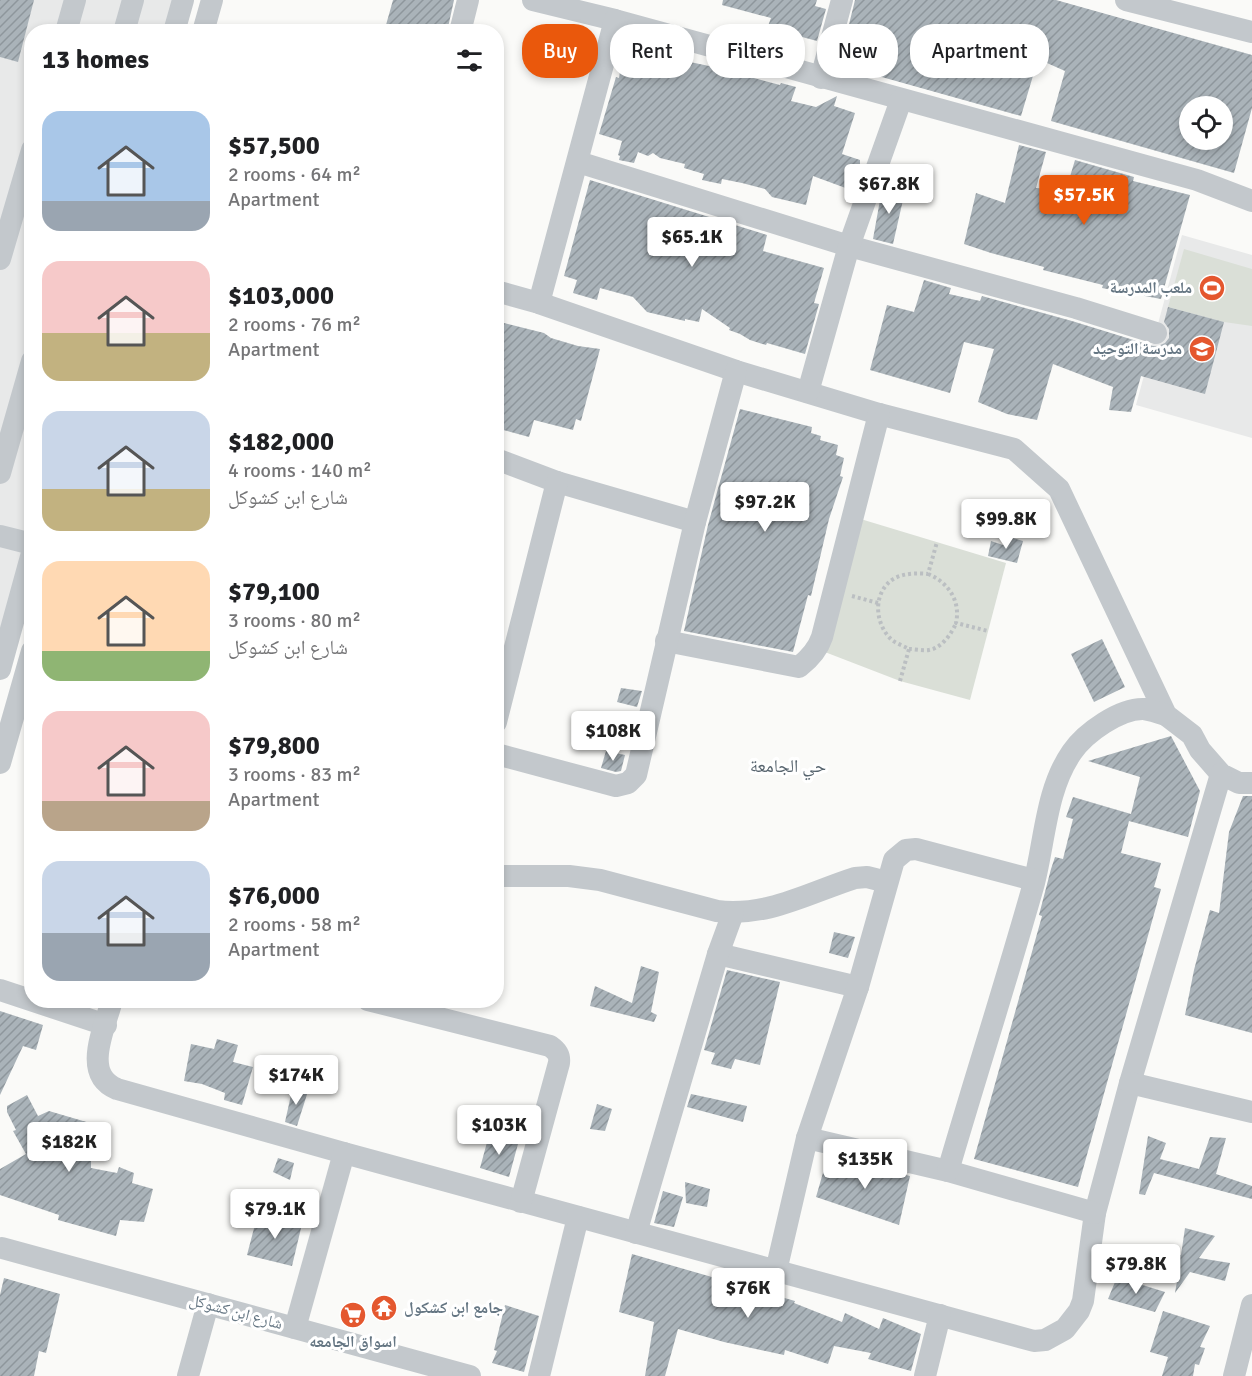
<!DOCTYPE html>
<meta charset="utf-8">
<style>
:root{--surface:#fff;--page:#f2f2f2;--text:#202124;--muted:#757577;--accent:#ea580c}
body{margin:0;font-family:Signika,"Noto Naskh Arabic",sans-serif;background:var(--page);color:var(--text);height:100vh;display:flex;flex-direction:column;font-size:22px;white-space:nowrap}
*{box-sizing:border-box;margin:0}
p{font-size:20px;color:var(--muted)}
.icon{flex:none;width:33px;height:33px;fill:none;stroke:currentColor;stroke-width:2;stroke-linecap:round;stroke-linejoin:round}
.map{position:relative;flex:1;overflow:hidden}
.details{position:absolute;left:24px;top:24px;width:480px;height:984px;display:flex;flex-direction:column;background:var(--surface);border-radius:24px;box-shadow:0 3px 9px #0003}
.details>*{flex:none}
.guide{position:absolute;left:522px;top:24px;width:570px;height:54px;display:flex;gap:12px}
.buttons{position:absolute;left:1179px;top:96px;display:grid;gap:12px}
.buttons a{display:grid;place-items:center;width:54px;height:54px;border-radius:50%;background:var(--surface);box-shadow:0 3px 9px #0003;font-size:30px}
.price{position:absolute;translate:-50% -51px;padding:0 14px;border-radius:6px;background:#fff;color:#222;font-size:20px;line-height:39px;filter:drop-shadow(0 2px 3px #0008)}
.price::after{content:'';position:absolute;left:50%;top:36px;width:18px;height:14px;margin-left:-9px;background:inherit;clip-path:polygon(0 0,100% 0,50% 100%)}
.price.active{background:var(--accent);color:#fff}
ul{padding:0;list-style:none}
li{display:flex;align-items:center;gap:18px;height:150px;padding:0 18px}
li span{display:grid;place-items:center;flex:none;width:168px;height:120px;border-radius:18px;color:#555}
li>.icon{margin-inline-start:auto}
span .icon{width:72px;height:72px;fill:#fffc;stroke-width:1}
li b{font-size:26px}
h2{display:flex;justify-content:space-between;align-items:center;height:72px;padding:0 18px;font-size:26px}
.chip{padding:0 21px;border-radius:24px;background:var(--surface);box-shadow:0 3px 9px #0003;font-size:21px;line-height:54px}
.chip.active{background:var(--accent);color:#fff}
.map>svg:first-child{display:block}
</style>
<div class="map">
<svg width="1252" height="1376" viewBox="0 0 1252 1376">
<defs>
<pattern id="building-hatch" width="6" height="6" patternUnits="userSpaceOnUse" patternTransform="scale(1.5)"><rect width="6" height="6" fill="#aab3b9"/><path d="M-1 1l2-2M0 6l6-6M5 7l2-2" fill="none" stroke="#8e969c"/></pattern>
</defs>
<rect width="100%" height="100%" fill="#fafaf8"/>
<g fill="#e8e9e9">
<path d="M 0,0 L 176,0 L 167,31 L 32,32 L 31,529 L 0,644 Z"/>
<path d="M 1182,235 L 1252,255 L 1252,438 L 1136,405 Z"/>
</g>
<g fill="#dadfd7">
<path d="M 1184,249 L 1252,269 L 1252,326 L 1224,322 L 1168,307 Z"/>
<path d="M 854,517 L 1006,563 L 970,700 L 900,681 L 817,649 Z"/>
</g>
<g fill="url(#building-hatch)" fill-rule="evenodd">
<path d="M 0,0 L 34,0 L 18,62 L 0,57 Z"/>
<path d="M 393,0 L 454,0 L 447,32 L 384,32 Z"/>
<path d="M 723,0 L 817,0 L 815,6 L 826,9 L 817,41 L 791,34 L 786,28 L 781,32 L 777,28 L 768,26 L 771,18 L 722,5 Z"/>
<path d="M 855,0 L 1056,0 L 1252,55 L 1252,108 L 1234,173 L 1051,121 L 1065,71 L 1038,59 L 1021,116 L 839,65 ZM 1190,106 L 1222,106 L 1222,140 L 1190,140 Z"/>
<path d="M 671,58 L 709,66 L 710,61 L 751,72 L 750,77 L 780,85 L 781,83 L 796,87 L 791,101 L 816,107 L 837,96 L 834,106 L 855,113 L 842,154 L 860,160 L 860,167 L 851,190 L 813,176 L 806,205 L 772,197 L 765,189 L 742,183 L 722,179 L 721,184 L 702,180 L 704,174 L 684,168 L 685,164 L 660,158 L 653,153 L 648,156 L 638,152 L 634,163 L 619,160 L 620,156 L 618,155 L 622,141 L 599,134 L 616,77 L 619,78 L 622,60 L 644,63 L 668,70 Z"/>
<path d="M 1019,145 L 1046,152 L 1036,188 L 1066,190 L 1075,160 L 1134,177 L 1133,181 L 1190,195 L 1161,299 L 1102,288 L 1103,285 L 1043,270 L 1044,267 L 991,253 L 964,244 L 976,193 L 1005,203 Z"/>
<path d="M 590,180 L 767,235 L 763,251 L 824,268 L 814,303 L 819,304 L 805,354 L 767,343 L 766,345 L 750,340 L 740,334 L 729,330 L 730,328 L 702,309 L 699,322 L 685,319 L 685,321 L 647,312 L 633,297 L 600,288 L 597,300 L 573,293 L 577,280 L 564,276 Z"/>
<path d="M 885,186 L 905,191 L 893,244 L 873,239 L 880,200 Z"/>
<path d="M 924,280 L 951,288 L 949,294 L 980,301 L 982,296 L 1072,321 L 1153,346 L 1158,346 L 1165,343 L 1169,338 L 1169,329 L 1164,322 L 1168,307 L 1224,322 L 1205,394 L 1141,376 L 1131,412 L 1109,410 L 1113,387 L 1053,364 L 1037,420 L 1007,414 L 978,402 L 994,349 L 964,342 L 950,393 L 870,370 L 887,305 L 914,312 Z"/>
<path d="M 496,321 L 544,333 L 551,338 L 578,346 L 600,349 L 581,421 L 576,419 L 573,430 L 534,420 L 529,437 L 496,428 Z"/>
<path d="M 740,409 L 812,427 L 811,433 L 821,436 L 820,440 L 838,445 L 836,455 L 844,458 L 840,476 L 843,477 L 829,519 L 811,596 L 808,595 L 793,652 L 684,631 L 708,525 Z"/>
<path d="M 1005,536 L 1023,541 L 1017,563 L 988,556 L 991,541 L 1003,545 Z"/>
<path d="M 1102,639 L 1125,687 L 1094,702 L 1071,654 Z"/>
<path d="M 621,688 L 642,691 L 637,707 L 617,702 Z"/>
<path d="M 1171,736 L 1200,791 L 1188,837 L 1129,821 L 1121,853 L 1161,863 L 1154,887 L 1161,889 L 1078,1187 L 974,1159 L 1042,916 L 1039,915 L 1051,869 L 1055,857 L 1063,859 L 1073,819 L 1066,817 L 1073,797 L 1131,814 L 1140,777 L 1088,761 Z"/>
<path d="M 606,751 L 625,755 L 621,771 L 616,772 L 601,768 Z"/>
<path d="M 1243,796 L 1252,796 L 1252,1033 L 1185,1015 L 1194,970 L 1210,910 L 1219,913 L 1229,832 Z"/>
<path d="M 834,932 L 855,937 L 848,958 L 829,953 Z"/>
<path d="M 641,966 L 659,972 L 651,1012 L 657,1015 L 654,1022 L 590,1006 L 595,986 L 632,1003 Z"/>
<path d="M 727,970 L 780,982 L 760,1065 L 735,1059 L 731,1069 L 711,1064 L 715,1053 L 704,1050 Z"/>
<path d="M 0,1011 L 43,1025 L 36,1050 L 23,1046 L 0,1095 Z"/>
<path d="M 217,1039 L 238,1045 L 233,1062 L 253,1067 L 242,1105 L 224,1100 L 225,1093 L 202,1084 L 184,1081 L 191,1044 L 214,1049 Z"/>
<path d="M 293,1086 L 308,1091 L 297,1126 L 285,1122 Z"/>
<path d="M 691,1094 L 747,1106 L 743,1122 L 687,1107 Z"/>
<path d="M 27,1095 L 38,1116 L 49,1111 L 100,1126 L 91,1160 L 91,1168 L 117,1173 L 119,1167 L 134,1173 L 132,1183 L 153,1189 L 144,1222 L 120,1220 L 116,1236 L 58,1220 L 59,1215 L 0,1195 L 0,1169 L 26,1154 L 13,1131 L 16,1130 L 7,1112 L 7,1106 Z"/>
<path d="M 597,1104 L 612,1109 L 605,1131 L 590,1129 Z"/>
<path d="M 489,1135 L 518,1144 L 509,1177 L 480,1168 Z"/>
<path d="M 1148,1136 L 1166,1143 L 1160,1159 L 1199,1169 L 1210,1137 L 1226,1138 L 1216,1174 L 1252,1186 L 1252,1199 L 1154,1173 L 1145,1195 L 1139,1194 Z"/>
<path d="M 278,1158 L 294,1163 L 290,1180 L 273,1172 Z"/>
<path d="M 827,1159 L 867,1171 L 868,1166 L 910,1176 L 899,1225 L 816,1197 Z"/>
<path d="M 685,1182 L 710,1189 L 707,1207 L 686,1203 Z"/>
<path d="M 663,1191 L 683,1197 L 674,1227 L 654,1223 Z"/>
<path d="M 258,1213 L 302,1224 L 292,1266 L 247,1255 Z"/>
<path d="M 1185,1228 L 1215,1236 L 1199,1258 L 1230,1263 L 1225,1281 L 1190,1272 L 1175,1293 L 1179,1269 L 1154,1262 L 1156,1251 L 1181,1255 Z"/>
<path d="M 632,1254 L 795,1301 L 794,1303 L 842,1322 L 845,1313 L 879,1329 L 883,1318 L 921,1334 L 911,1371 L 868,1359 L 871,1353 L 834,1346 L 828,1364 L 785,1350 L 784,1355 L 724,1342 L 678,1329 L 665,1376 L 645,1376 L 654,1322 L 619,1312 Z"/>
<path d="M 1117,1277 L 1165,1292 L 1155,1312 L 1108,1299 Z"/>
<path d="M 4,1278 L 60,1294 L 46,1353 L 39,1351 L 34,1376 L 0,1376 L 0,1295 Z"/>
<path d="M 505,1305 L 539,1316 L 524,1372 L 492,1363 L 497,1351 L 494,1350 Z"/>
<path d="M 1163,1311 L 1210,1326 L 1200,1347 L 1205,1348 L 1199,1365 L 1195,1364 L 1193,1376 L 1162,1376 L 1168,1357 L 1150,1352 Z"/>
</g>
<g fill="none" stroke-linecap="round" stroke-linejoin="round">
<g stroke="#bbbfc2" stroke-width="4" stroke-dasharray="3 3" stroke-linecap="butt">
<path d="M 928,574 C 948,582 961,601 956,623 L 988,631"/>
<path d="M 852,596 L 878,603"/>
<path d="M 909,649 C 915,649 923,651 929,650 C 942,648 952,633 956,623"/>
<path d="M 900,681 L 909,649 C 904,646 897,644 892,640 C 874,624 872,591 895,578 C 905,573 918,573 928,574 L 937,542"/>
</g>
<g stroke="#c3c8cc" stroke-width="22">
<path d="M 533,0 L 615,20 L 1197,180 L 1252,201"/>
<path d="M 1126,0 L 1252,32"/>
<path d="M 66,32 L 75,0"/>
<path d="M 124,32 L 133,0"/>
<path d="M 174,32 L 183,0"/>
<path d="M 203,32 L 212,0"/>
<path d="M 460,32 L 468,0"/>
<path d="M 821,78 L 842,0"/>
<path d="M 578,162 L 849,246 L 1076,308 L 1156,333"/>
<path d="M 0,259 L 32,150"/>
<path d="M 496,291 L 539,303 L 736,371 L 879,414 L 1014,449 L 1059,489 L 1166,715 L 1192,735 L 1200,750 L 1221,774 L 1239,783 L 1252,783"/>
<path d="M 539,303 L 615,20"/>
<path d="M 808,392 L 849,246 L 901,100"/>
<path d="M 496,459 L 557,482 L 695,522"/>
<path d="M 0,473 L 32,361"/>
<path d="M 0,536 L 32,544"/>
<path d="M 666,641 L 799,667 C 809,659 818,649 822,637 L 879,414"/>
<path d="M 0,669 L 32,553"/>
<path d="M 496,722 L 557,482"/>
<path d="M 496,754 L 616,786 L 628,783 L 636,775 L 695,522 L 736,371"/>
<path d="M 0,763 L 32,651"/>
<path d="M 496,876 L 569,876 L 600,880 L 717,911 C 768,917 808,893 855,878 L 867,877 L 887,882"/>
<path d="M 718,954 L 858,987"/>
<path d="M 0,990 L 106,1025"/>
<path d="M 112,1000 C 105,1028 81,1074 117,1089 L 344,1153 L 1034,1341 L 1045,1340 L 1065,1329 L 1079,1311 L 1083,1301 L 1095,1213 L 1130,1083 L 1221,774"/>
<path d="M 368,1000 L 550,1046 C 557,1051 560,1055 559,1063 L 521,1202"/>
<path d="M 1130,1083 L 1252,1112"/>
<path d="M 807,1138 L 948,1171 L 1095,1213"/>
<path d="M 948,1171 C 976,1075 1007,979 1034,883 C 1045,840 1046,789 1072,752 C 1085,733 1120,708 1144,709 C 1151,710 1160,713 1166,715"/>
<path d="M 636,1233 L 718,954 L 733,913"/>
<path d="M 2,1248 L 470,1376"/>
<path d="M 776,1271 L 807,1138 L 858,987 L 894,860 L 906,850 L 916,849 L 1034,880"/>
<path d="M 295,1328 L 344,1153"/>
<path d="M 188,1376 L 208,1304"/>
<path d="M 539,1376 L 578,1217"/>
<path d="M 925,1376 L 940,1315"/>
<path d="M 1234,1376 L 1252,1305"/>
</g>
</g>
<defs>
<symbol id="stadium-disc" viewBox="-11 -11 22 22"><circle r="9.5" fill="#e4572e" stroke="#fff"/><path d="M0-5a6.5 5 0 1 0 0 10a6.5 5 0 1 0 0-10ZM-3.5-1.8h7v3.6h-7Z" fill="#fff"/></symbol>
<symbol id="school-disc" viewBox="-11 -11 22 22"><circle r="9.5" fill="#e4572e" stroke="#fff"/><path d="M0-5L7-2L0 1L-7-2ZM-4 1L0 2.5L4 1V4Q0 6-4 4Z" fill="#fff"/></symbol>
<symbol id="temple-disc" viewBox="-11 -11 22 22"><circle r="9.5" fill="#e4572e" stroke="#fff"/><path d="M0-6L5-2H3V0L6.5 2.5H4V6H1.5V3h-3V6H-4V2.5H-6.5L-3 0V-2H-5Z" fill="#fff"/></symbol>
<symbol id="supermarket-disc" viewBox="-11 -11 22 22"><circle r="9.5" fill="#e4572e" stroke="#fff"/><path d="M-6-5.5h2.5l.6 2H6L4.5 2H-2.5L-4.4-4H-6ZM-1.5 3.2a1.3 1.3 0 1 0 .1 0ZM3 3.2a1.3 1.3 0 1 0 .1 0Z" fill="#fff"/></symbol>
</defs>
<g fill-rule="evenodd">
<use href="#stadium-disc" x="1197" y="273" width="30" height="30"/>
<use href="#school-disc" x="1187" y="334" width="30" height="30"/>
<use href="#temple-disc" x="369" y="1293" width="30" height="30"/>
<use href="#supermarket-disc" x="338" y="1300" width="30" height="30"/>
</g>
<g text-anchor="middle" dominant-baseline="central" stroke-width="6" stroke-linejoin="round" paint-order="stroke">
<g font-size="16" font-weight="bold" fill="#657683" stroke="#fff" text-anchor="end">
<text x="1192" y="288">ملعب المدرسة</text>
<text x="1182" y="349">مدرسة التوحيد</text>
<text x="404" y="1308" text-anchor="start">جامع ابن كشكول</text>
<text x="353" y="1342" text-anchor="middle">اسواق الجامعه</text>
</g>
<g font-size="16" fill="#657683" stroke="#fff">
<text transform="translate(236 1312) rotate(15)">شارع ابن كشوكل</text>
</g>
<g font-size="18" fill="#57646e" stroke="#fff">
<text x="788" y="766">حي الجامعة</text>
</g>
</g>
</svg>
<div class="buttons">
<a><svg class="icon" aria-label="locate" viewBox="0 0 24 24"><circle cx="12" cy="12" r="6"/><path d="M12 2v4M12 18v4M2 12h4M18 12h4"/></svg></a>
</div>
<b class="price" style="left:889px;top:215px">$67.8K</b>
<b class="price active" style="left:1084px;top:226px">$57.5K</b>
<b class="price" style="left:692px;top:268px">$65.1K</b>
<b class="price" style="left:765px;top:533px">$97.2K</b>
<b class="price" style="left:1006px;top:550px">$99.8K</b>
<b class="price" style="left:613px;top:762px">$108K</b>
<b class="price" style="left:296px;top:1106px">$174K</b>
<b class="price" style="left:499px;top:1156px">$103K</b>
<b class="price" style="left:69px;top:1173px">$182K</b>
<b class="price" style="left:865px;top:1190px">$135K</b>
<b class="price" style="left:275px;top:1240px">$79.1K</b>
<b class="price" style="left:1136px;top:1295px">$79.8K</b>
<b class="price" style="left:748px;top:1319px">$76K</b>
<div class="guide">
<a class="chip active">Buy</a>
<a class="chip">Rent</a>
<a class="chip">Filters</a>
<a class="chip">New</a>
<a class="chip">Apartment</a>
</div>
<section class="details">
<h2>13 homes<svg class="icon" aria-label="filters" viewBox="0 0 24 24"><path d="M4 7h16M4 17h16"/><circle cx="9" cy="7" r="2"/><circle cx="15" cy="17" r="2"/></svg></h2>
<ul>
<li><span style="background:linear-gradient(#a9c7e8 75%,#9aa5b1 0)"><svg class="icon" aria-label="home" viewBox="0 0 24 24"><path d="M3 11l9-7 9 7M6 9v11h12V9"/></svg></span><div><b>$57,500</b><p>2 rooms · 64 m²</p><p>Apartment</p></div></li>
<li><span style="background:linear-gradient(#f6c9c9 60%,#c2b280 0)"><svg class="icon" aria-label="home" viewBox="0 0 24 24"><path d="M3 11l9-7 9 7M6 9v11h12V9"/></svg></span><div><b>$103,000</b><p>2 rooms · 76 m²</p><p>Apartment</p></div></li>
<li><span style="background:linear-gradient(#c9d6e8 65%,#c2b280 0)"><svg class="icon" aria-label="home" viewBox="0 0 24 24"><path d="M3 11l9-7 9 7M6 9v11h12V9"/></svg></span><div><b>$182,000</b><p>4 rooms · 140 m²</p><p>شارع ابن كشوكل</p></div></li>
<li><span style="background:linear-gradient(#ffd9b3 75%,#8fb573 0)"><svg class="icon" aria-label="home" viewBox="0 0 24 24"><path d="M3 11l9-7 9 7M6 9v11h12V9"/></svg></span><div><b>$79,100</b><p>3 rooms · 80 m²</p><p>شارع ابن كشوكل</p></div></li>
<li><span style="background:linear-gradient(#f6c9c9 75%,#b9a48a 0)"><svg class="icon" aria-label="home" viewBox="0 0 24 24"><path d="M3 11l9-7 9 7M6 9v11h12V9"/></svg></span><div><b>$79,800</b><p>3 rooms · 83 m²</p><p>Apartment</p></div></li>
<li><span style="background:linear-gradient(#c9d6e8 60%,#9aa5b1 0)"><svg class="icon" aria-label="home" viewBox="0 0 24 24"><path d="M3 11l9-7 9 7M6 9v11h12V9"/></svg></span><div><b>$76,000</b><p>2 rooms · 58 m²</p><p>Apartment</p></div></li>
</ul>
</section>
</div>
